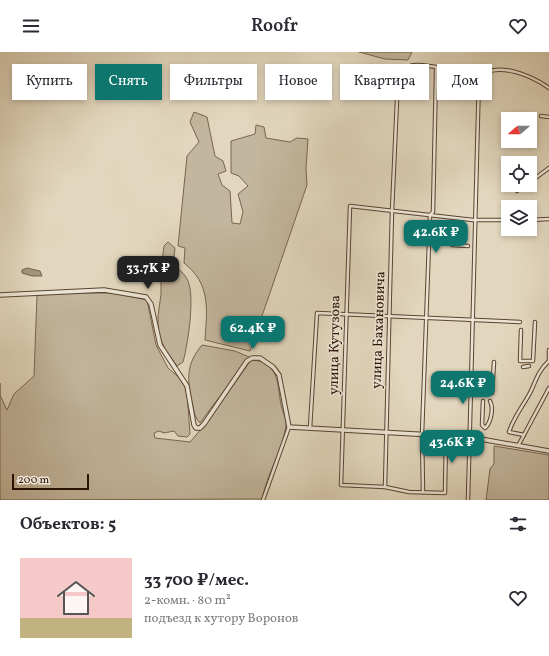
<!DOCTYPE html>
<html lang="ru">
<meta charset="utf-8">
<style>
:root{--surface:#fff;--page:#f2f2f3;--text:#2b2b33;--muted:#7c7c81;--accent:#0f766e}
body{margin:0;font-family:Vollkorn,serif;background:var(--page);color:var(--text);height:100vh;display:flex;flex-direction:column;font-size:15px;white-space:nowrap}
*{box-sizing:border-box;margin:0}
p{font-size:13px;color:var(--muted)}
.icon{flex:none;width:22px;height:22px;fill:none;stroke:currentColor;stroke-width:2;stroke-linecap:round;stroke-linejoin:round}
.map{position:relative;height:448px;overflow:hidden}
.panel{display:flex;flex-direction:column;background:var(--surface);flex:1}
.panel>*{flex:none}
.top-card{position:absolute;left:12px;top:12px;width:525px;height:36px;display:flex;gap:8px}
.needle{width:26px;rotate:250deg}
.fabs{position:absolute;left:501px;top:60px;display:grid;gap:8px}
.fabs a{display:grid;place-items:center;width:36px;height:36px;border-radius:0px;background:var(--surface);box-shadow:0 2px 6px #0003;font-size:20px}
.scale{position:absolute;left:12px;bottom:10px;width:77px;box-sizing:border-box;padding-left:4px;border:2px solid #2c1202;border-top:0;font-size:11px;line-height:14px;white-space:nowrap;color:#2c1202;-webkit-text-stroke:3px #ece5d5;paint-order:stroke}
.price{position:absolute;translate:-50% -34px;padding:0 9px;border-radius:8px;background:var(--accent);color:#fff;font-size:13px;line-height:26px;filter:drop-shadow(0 1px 2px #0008)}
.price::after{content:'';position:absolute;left:50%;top:24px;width:12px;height:9px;margin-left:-6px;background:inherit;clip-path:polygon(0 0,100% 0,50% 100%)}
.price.current{background:#222;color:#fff}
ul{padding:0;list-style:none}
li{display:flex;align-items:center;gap:12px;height:100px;padding:0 20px}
li span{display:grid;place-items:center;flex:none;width:112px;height:80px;border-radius:0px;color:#555}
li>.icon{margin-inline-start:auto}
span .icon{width:48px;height:48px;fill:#fffc;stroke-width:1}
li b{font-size:17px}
h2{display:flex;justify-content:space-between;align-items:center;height:48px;padding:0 20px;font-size:17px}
.pill{padding:0 14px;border-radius:0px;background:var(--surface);box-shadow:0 2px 6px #0003;font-size:14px;line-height:36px}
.pill.current{background:var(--accent);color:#fff}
header{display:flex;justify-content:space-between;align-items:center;height:52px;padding:0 20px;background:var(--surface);font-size:18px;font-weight:600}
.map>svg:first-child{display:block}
</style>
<header><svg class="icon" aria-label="menu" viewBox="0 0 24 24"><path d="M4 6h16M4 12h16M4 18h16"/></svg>Roofr<svg class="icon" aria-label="heart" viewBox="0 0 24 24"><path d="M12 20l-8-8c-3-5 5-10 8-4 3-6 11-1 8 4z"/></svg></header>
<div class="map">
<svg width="549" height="448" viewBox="0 0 549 448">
<rect width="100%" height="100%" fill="#e2d7be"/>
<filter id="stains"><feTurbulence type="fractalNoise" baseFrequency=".005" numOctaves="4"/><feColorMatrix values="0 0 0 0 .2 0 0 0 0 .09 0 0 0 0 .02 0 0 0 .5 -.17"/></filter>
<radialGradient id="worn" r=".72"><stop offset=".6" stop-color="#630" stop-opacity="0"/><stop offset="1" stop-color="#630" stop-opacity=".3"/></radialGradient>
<g fill="#c3b69e" stroke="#786450">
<path d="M 359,0 L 412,0 L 408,8 L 385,7 Z"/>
<path d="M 194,60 L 207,65 L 215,104 L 223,109 L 226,119 L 218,122 L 222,133 L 230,139 L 232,171 L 240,172 L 243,160 L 238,142 L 248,134 L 239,124 L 231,121 L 231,89 L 255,82 L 256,73 L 264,75 L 266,86 L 290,90 L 297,86 L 308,87 L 306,117 L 307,133 L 250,299 L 205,288 C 207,257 211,232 184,211 L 185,196 L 178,194 L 187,104 L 199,90 L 190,70 Z"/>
<path d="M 168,190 L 175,196 L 173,213 C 180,218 184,221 188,229 C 195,245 188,292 183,310 L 177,314 L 166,299 L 158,281 L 158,264 L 161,242 L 161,217 L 164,194 Z"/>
<path d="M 78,241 L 114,241 L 147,248 L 156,293 L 168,316 L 182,328 L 187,340 L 190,382 L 187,385 L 178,384 L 174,379 L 164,381 L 159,379 L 154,381 L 155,386 L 190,390 L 209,368 L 251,308 C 280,309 277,332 281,353 C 282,359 287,367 286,374 C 282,399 267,422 262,447 L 0,448 L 0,331 L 0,343 L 7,358 L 14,342 L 34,324 L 37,243 Z"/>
<path d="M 202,293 L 235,299 L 249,305 L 200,371 C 194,365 194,358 192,351 C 187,327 186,312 202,293 Z"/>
<path d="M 494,394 L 549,403 L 549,448 L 486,448 L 490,417 L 494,412 Z"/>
</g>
<path fill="#a4947e" stroke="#74604c" d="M 27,216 L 40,219 L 42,224 L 32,224 L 22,221 L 22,218 Z"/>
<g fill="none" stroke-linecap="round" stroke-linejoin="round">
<defs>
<g id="minor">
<path d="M 541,64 L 549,65"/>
<path d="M 530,130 L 549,116"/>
<path d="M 517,139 L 525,133"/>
<path d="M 530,168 L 549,167"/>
<path d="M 452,193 L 468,194"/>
<path d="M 521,278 L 520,309 L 533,309 L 535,270"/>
<path d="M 549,310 L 549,298"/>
<path d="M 523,315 L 529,314"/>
<path d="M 492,341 L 494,310"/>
<path d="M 483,349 L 482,373 L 485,376 C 491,371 494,356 490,349"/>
<path d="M 310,376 L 317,261 L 520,270"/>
<path d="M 446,383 L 445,441 L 409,440 L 385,435 L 341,433 L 350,154 L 473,168 L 508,168"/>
<path d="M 524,383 L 509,380 C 514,364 524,353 531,339 C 536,328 539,318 548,310"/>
<path d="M 518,394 L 549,336"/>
<path d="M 385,435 L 392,159 L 398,26 C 408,8 419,13 436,15 L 436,22 L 433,160 L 430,163 L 422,382 L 423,440"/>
<path d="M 263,448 L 289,375"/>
<path d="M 468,448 L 479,24 C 499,9 532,24 549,36"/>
</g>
<path id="tertiary" d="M 0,243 L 104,238 L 146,245 L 151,252 L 160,293 L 187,334 L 194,373 L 196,376 L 200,376 L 204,372 L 247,309 L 252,306 L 260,306 L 273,315 L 279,323 L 289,375 L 469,385 L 549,399"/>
</defs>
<use href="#minor" stroke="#5a4331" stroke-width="4.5"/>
<use href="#tertiary" stroke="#5a4331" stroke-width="5.5"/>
<use href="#minor" stroke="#ece5d5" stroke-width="2.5"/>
<use href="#tertiary" stroke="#ece5d5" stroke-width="3.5"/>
</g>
<g text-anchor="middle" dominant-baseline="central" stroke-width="3" stroke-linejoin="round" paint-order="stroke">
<g font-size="14" fill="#2c1202" stroke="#ece5d5">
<text transform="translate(379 278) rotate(-88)">улица Бахановича</text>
<text transform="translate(335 293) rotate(-89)">улица Кутузова</text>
</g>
</g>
<rect width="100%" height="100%" filter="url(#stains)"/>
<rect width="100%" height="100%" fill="url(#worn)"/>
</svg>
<div class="fabs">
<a><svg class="needle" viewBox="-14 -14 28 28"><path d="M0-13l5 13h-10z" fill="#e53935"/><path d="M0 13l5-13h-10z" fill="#7c7c81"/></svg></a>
<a><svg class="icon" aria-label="locate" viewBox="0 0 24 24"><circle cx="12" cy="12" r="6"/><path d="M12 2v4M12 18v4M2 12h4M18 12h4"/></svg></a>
<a><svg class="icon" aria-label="layers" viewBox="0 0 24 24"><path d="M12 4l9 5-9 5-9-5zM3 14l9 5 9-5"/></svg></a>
</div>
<div class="scale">200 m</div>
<b class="price" style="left:436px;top:202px">42.6K ₽</b>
<b class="price current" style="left:148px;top:238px">33.7K ₽</b>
<b class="price" style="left:253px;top:298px">62.4K ₽</b>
<b class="price" style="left:463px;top:353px">24.6K ₽</b>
<b class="price" style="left:452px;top:412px">43.6K ₽</b>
<div class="top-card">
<a class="pill">Купить</a>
<a class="pill current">Снять</a>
<a class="pill">Фильтры</a>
<a class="pill">Новое</a>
<a class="pill">Квартира</a>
<a class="pill">Дом</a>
</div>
</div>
<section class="panel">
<h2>Объектов: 5<svg class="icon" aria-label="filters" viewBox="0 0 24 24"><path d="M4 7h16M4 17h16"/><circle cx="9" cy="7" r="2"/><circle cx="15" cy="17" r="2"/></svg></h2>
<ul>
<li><span style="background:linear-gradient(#f6c9c9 75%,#c2b280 0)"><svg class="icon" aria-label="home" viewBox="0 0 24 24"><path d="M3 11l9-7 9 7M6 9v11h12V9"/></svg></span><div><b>33 700 ₽/мес.</b><p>2-комн. · 80 m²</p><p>подъезд к хутору Воронов</p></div><svg class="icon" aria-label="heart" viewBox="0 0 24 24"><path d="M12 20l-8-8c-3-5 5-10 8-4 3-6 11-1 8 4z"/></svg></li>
</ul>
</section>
